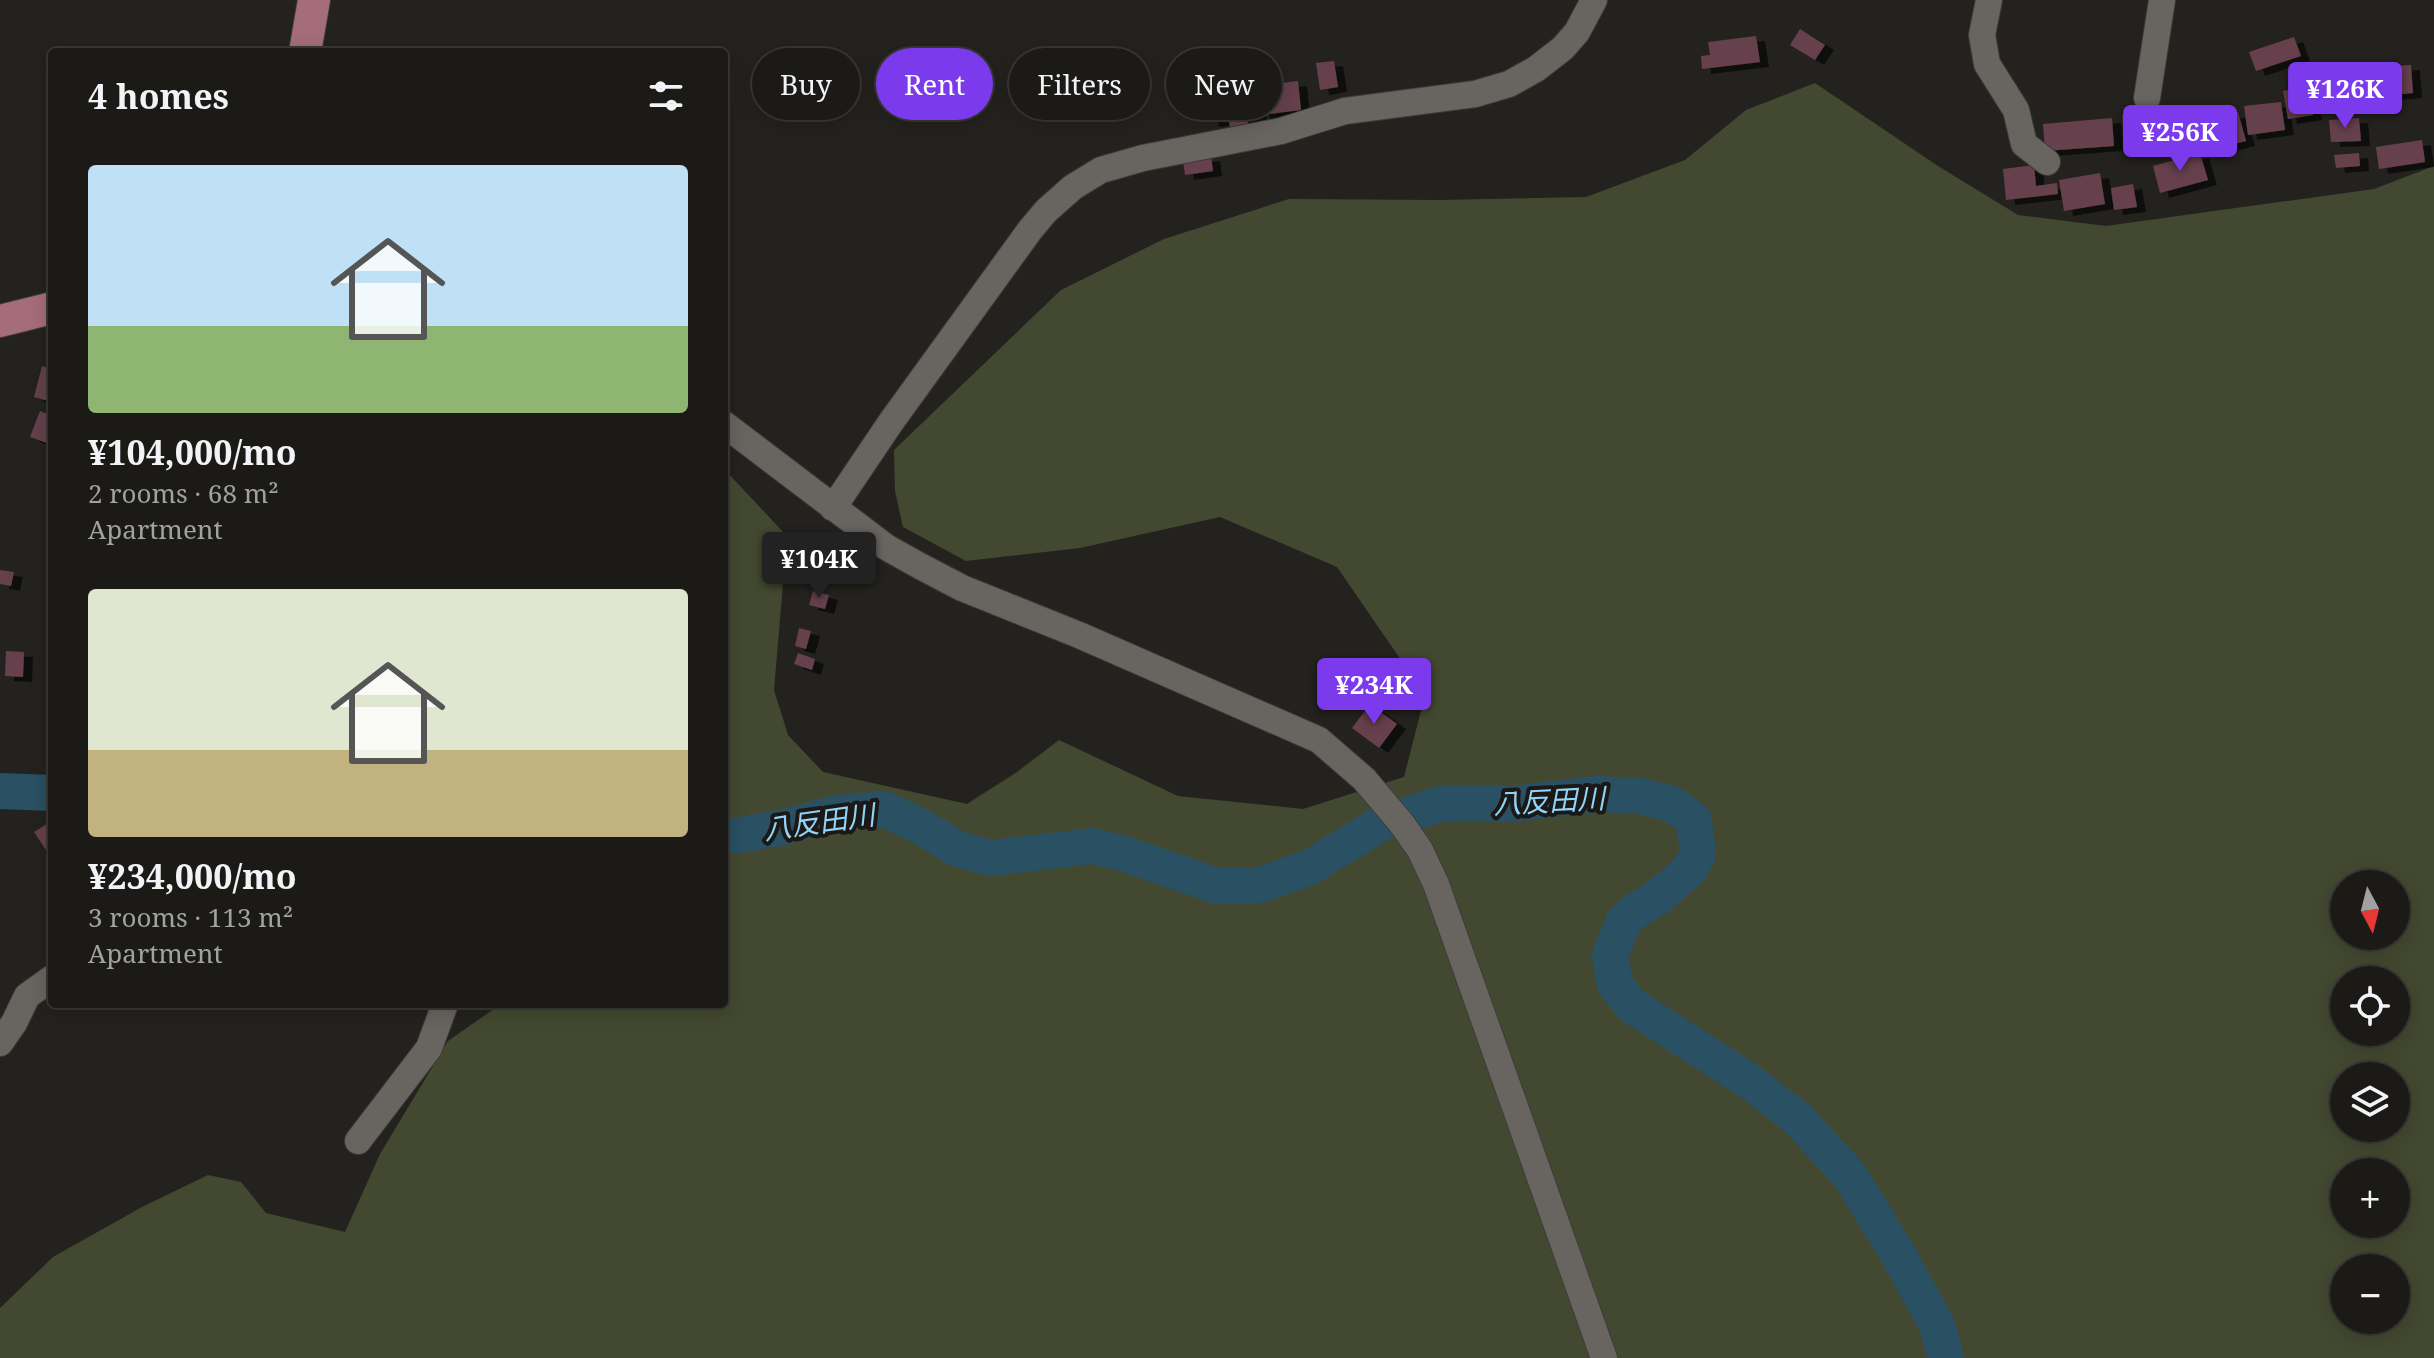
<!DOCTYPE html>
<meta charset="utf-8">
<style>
:root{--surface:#1b1a16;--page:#24231f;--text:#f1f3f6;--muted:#a0a1a1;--line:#393835;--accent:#7c3aed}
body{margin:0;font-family:"Noto Serif","Noto Sans JP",serif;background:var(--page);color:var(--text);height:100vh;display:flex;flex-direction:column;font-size:30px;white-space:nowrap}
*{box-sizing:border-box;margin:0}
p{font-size:26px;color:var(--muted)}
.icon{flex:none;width:44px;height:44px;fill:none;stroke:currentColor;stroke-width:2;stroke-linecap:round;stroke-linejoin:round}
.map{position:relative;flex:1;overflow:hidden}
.details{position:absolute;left:48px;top:48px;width:680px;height:960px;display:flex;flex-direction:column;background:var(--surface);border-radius:8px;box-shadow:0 4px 20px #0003,0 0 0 2px var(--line)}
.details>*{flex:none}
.banner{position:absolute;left:752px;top:48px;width:760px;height:72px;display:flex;gap:16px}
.needle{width:52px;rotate:173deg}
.buttons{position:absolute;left:2330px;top:870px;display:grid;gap:16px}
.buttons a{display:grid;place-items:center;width:80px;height:80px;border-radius:50%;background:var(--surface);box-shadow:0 4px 20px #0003,0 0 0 2px var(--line);font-size:40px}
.price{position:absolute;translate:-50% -68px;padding:0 18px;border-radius:8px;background:var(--accent);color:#fff;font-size:26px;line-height:52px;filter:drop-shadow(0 2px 4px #0008)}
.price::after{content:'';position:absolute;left:50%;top:48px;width:24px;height:18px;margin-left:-12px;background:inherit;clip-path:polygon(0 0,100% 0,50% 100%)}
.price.on{background:#222;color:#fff}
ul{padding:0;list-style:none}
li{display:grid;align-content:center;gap:16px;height:424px;padding:0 40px}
li span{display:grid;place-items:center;height:248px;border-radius:8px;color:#555}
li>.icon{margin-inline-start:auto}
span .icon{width:144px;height:144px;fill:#fffc;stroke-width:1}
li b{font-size:34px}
h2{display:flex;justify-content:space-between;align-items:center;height:96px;padding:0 40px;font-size:34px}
.tag{padding:0 28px;border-radius:36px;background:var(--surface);box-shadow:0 4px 20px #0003,0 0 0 2px var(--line);font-size:28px;line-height:72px}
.tag.on{background:var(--accent);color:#fff}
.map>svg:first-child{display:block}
</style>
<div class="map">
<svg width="2434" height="1358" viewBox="0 0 2434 1358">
<defs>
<filter id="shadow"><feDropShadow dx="9" dy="5" stdDeviation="0" flood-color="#0009"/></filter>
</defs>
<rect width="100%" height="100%" fill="#24221e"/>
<path fill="#434930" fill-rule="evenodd" d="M 1815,83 L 1938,166 L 2018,215 L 2106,226 L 2374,189 L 2434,166 L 2434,1358 L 0,1358 L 0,1308 L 53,1257 L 142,1207 L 208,1175 L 241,1182 L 266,1213 L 345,1232 L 380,1154 L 448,1041 L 501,1004 L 724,1004 L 724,469 L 787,536 L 774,690 L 788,735 L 823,772 L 967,804 L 1017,772 L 1059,740 L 1178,796 L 1303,809 L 1404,777 L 1425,695 L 1337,567 L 1220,517 L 1080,548 L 966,561 L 903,527 L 895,491 L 894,450 L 1061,290 L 1164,239 L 1289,199 L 1440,200 L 1586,197 L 1685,160 L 1746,110 ZM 2344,884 L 2396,884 L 2396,936 L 2344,936 ZM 2344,980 L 2396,980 L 2396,1032 L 2344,1032 ZM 2344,1076 L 2396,1076 L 2396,1128 L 2344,1128 ZM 2344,1172 L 2396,1172 L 2396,1224 L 2344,1224 ZM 2344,1268 L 2396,1268 L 2396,1320 L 2344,1320 Z"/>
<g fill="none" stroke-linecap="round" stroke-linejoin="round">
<g stroke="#2a5064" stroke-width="36">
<path d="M 0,791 L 52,793"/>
<path d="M 724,834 L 733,836 L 780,828 L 837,813 L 884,809 L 920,826 L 958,849 L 991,858 L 1092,846 L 1119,852 L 1217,886 L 1260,885 L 1310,867 L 1380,824 L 1443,803 L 1511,804 L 1597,794 L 1641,796 L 1672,804 L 1694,820 L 1698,854 L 1689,870 L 1658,897 L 1635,911 L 1623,922 L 1610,956 L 1615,984 L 1631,1005 L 1749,1081 L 1798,1119 L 1850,1176 L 1898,1254 L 1937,1325 L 1946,1358"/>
</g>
</g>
<g fill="#66404d" filter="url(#shadow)">
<path d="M 1800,29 L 1825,45 L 1815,60 L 1790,45 Z"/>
<path d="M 1756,36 L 1760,62 L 1702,69 L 1701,56 L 1710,55 L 1708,42 Z"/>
<path d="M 2294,37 L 2301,56 L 2256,71 L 2249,52 Z"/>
<path d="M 1334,61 L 1338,87 L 1320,90 L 1316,63 Z"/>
<path d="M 2411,65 L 2413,93 L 2392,95 L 2390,66 Z"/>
<path d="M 2387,68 L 2390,93 L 2378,94 L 2376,70 Z"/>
<path d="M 1253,78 L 1258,115 L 1247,117 L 1248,124 L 1230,127 L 1229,120 L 1210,122 L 1205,84 Z"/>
<path d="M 1298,81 L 1301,110 L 1261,115 L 1258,86 Z"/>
<path d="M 2308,86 L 2313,115 L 2288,119 L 2283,91 Z"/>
<path d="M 2281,102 L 2285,130 L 2248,135 L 2244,106 Z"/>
<path d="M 2162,112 L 2165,142 L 2124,145 L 2122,115 Z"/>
<path d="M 2238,112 L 2246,141 L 2207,151 L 2199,123 Z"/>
<path d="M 2112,118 L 2114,146 L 2045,151 L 2043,124 Z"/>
<path d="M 2359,118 L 2361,141 L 2331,142 L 2329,120 Z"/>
<path d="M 2422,140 L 2425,162 L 2379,169 L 2376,147 Z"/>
<path d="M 2200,153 L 2208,180 L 2160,193 L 2153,166 Z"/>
<path d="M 2359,153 L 2360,166 L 2336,168 L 2334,155 Z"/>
<path d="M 1211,156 L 1213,171 L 1185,175 L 1183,160 Z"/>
<path d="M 2034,165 L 2036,186 L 2057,183 L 2058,194 L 2006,200 L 2003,169 Z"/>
<path d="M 2100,173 L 2105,204 L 2064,211 L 2059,180 Z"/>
<path d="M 2133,184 L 2137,207 L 2114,210 L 2111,188 Z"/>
<path d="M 42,366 L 52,369 L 52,402 L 34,397 Z"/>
<path d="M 40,411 L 52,416 L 52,445 L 30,437 Z"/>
<path d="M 0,570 L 14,572 L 11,586 L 0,584 Z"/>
<path d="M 813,591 L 829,595 L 825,609 L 809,605 Z"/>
<path d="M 799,628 L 811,631 L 806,649 L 795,646 Z"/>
<path d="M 6,651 L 24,652 L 23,677 L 5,676 Z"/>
<path d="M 798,653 L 815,659 L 812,670 L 794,664 Z"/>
<path d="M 1370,704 L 1397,724 L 1379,748 L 1352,728 Z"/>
<path d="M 47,824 L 52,831 L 52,859 L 34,832 Z"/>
</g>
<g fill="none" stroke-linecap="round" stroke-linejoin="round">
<defs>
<g id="minor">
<path d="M 1989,0 L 1982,35 L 1987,64 L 2016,110 L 2024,144 L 2047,162"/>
<path d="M 2147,98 L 2162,0"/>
<path d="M 724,424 L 886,547 L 920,566 L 962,588 L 1079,635 L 1319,740 L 1364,779 L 1402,824 L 1420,850 L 1436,884 L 1604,1358"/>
<path d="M 833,508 L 891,422 L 1030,230 L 1046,211 L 1073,187 L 1101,170 L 1143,158 L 1281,131 L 1345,111 L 1475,94 L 1509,84 L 1536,69 L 1563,48 L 1577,32 L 1594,0"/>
<path d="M 0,1043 L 14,1023 L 27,996 L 52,978"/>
<path d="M 358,1141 L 429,1048 L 445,1004"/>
</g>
<g id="major">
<path d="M 305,52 L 314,0"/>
<path d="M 0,321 L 52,308"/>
</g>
</defs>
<use href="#minor" stroke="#3d3c39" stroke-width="28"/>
<use href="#major" stroke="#3d3c39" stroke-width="34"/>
<use href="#minor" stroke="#686561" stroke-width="26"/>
<use href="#major" stroke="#a56d79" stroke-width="32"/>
</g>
<g text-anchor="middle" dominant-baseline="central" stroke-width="8" stroke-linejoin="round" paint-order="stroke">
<g font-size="28" font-style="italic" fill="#91d4f9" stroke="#1b1815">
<text transform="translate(1549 800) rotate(-3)">八反田川</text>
<text transform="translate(819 821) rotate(-8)">八反田川</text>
</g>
</g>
</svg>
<div class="buttons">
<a><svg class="needle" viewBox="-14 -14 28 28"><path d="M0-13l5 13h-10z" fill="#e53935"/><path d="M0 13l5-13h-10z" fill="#a0a1a1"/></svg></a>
<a><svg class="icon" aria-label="locate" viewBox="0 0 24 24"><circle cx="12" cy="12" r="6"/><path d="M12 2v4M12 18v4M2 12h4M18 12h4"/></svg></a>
<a><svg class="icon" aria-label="layers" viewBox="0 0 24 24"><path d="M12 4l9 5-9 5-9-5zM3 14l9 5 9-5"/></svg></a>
<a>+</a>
<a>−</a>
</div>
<b class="price" style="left:2345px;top:130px">¥126K</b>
<b class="price" style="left:2180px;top:173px">¥256K</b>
<b class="price on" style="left:819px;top:600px">¥104K</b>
<b class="price" style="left:1374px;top:726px">¥234K</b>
<div class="banner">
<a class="tag">Buy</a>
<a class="tag on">Rent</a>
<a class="tag">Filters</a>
<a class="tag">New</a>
</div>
<section class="details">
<h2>4 homes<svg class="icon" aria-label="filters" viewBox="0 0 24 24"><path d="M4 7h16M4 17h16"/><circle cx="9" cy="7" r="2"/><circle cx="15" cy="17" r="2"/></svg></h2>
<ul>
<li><span style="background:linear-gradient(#bfe0f5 65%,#8fb573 0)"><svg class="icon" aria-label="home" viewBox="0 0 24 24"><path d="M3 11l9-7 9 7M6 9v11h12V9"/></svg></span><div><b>¥104,000/mo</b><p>2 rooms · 68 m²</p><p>Apartment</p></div></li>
<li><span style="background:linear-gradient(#dfe7d0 65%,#c2b280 0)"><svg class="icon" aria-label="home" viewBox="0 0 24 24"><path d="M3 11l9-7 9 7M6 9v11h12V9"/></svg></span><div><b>¥234,000/mo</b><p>3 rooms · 113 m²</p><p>Apartment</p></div></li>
</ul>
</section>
</div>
